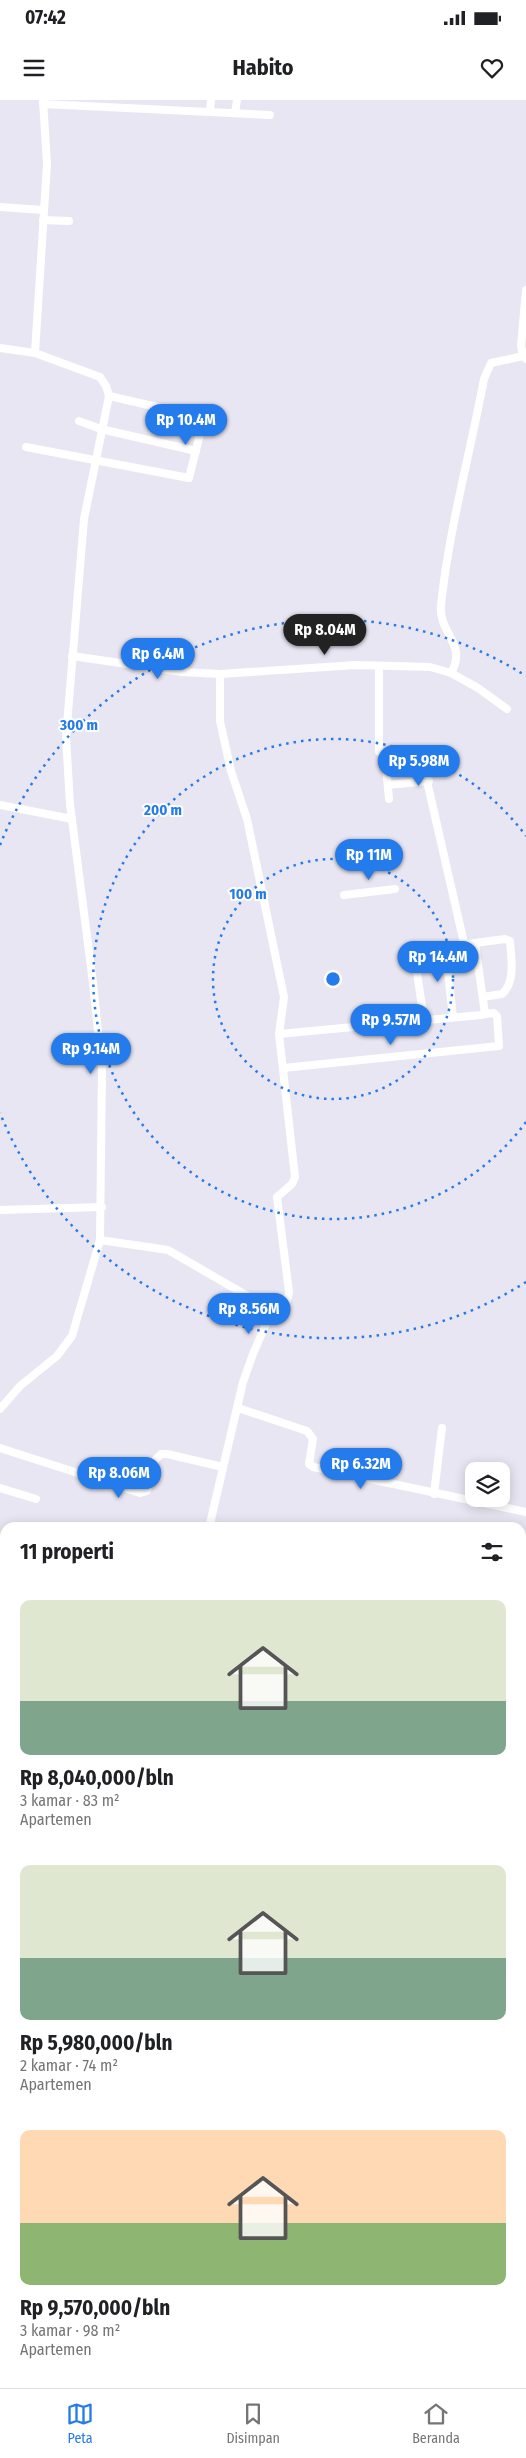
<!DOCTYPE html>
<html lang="id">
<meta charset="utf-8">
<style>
:root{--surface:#fff;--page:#f2f2f2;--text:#202124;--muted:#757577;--line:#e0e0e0;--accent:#247beb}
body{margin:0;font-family:"Fira Sans Condensed",sans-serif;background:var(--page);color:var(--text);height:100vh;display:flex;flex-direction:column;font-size:19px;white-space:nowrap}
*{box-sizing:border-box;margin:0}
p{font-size:16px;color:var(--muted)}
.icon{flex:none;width:28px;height:28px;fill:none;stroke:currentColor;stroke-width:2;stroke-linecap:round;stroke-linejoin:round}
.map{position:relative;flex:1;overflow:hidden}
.sheet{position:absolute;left:0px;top:1422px;width:526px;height:866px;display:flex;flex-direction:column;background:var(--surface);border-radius:15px 15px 0 0;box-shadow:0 2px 12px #0003}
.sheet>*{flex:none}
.controls{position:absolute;left:465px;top:1362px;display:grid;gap:10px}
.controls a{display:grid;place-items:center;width:45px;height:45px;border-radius:10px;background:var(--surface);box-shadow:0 2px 12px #0003;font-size:25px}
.price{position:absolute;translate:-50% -42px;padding:0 11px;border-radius:18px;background:var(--accent);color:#fff;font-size:16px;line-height:32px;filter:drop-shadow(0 1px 2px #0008)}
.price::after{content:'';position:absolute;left:50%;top:30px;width:15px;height:11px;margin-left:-8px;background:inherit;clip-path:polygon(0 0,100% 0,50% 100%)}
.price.active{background:#222;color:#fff}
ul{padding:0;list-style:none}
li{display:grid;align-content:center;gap:10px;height:265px;padding:0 20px}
li span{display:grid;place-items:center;height:155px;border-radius:10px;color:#555}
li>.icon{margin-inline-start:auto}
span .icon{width:90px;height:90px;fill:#fffc;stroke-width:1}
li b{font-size:21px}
h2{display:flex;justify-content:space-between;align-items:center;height:60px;padding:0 20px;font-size:21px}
.status{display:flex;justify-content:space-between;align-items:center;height:35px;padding:0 25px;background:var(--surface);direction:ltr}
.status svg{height:14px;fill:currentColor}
header{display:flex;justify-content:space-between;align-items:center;height:65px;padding:0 20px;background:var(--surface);font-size:22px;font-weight:700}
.menu{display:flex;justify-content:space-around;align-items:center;height:70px;border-top:1px solid var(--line);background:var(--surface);font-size:14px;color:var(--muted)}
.menu a{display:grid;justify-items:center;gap:2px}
.menu .active{color:var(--accent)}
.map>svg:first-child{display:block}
</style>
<div class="status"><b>07:42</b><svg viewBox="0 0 49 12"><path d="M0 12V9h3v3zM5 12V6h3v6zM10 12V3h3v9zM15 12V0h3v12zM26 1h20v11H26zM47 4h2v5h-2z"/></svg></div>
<header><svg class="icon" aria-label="menu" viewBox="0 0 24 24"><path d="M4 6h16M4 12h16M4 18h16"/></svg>Habito<svg class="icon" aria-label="heart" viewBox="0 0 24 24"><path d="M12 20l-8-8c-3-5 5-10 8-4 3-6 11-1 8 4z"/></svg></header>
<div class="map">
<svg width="526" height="2288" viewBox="0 0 526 2288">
<rect width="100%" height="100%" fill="#e8e6f2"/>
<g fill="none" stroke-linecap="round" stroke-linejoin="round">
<g stroke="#fff" stroke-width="8">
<path d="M 43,4 L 270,15"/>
<path d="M 210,12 L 211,0"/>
<path d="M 235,13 L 237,0"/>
<path d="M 0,107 L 43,110"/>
<path d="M 43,120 L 69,121"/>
<path d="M 526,190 L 521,246 L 523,256 L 526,259"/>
<path d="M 0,248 L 35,253"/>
<path d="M 79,321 L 101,329 L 196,351"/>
<path d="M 26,347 L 189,378 L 201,330 L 201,317 L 109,296"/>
<path d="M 72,556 L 182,572 L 220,574 L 220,621 L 231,671 L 247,719 L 284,897 L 279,934 L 295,1077 L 292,1084 L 277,1097 L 289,1192 C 287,1204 284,1208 272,1210"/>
<path d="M 379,566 L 379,652 C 392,661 409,647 421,655 L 464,843"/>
<path d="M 451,573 C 468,544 438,533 441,505 C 449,429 470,354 484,279 L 491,263 L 523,256"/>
<path d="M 220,574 L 356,565 L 430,567 L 451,573 L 478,588 L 507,609"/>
<path d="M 385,656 L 389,699"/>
<path d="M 388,685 L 429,681"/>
<path d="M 0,705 L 72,719"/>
<path d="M 344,795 L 395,789"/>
<path d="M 475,843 L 505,839 L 510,841 C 511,857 516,882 502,894 L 483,897"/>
<path d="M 445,846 L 453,917"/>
<path d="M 279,934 L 481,915 L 485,914 L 475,843 L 414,852 L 424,920"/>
<path d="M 283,968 L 499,946 L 497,916 L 494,913 L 485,914"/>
<path d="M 0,1110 L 102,1107"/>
<path d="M 100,1140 L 168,1150 L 272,1210 L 253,1254 L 243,1282 L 209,1428"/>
<path d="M 238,1308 L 307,1331 L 313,1339 L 309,1364 L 313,1367 L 526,1412"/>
<path d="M 0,1309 L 20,1286 L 57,1256 L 72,1236 L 100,1140 L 102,969 L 93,883 L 70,704 L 66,637 L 84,419 L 109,296 L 106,286 L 100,277 L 35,253 L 47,64 L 43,0"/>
<path d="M 0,1348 L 140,1393 L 147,1391 L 155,1360 L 161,1354 L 167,1354 L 223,1367"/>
<path d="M 0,1388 L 36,1399"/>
<path d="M 434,1394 L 442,1328"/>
<path d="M 0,1449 L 5,1451"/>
<path d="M 0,1857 L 5,1852"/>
<path d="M 0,1917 L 5,1919"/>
<path d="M 521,2015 L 526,2011"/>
<path d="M 0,2029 L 5,2029"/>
<path d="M 521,2133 L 526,2144"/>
<path d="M 0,2177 L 5,2177"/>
<path d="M 521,2267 L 526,2265"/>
<path d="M 163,2284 L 180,2284"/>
<path d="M 305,2284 L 306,2288"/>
</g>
</g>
<g fill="none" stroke="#247beb" stroke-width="2.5" stroke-dasharray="2.5 5">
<circle cx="333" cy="879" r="120"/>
<path d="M526 1022A240 240 0 1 1 526 736"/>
<path d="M526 1182A359 359 0 0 1 0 1013M0 745A359 359 0 0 1 526 576"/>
</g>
<circle cx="333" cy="879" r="8" fill="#247beb" stroke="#fff" stroke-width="2.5"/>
<g font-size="15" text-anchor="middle" font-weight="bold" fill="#247beb" stroke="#fff" stroke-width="4" stroke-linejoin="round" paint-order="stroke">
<text x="79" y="630">300 m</text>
<text x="163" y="715">200 m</text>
<text x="248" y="799">100 m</text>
</g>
</svg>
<div class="controls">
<a><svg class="icon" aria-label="layers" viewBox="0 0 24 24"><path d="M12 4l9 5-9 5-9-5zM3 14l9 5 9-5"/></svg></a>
</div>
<b class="price" style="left:186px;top:346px">Rp 10.4M</b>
<b class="price active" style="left:325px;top:556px">Rp 8.04M</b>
<b class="price" style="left:158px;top:580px">Rp 6.4M</b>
<b class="price" style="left:419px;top:687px">Rp 5.98M</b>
<b class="price" style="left:369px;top:781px">Rp 11M</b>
<b class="price" style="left:438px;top:883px">Rp 14.4M</b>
<b class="price" style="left:391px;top:946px">Rp 9.57M</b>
<b class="price" style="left:91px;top:975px">Rp 9.14M</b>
<b class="price" style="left:249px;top:1235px">Rp 8.56M</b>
<b class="price" style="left:361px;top:1390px">Rp 6.32M</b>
<b class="price" style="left:119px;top:1399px">Rp 8.06M</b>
<section class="sheet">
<h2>11 properti<svg class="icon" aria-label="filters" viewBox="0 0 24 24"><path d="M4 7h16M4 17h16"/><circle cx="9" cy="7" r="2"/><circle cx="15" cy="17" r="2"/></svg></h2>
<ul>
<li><span style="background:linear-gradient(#dfe7d0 65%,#7fa58c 0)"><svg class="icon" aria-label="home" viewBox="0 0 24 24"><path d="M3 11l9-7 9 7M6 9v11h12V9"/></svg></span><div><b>Rp 8,040,000/bln</b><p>3 kamar · 83 m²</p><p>Apartemen</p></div></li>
<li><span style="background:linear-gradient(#dfe7d0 60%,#7fa58c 0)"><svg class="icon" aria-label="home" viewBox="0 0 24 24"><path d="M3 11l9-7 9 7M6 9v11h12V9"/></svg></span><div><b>Rp 5,980,000/bln</b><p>2 kamar · 74 m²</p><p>Apartemen</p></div></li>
<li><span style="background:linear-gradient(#ffd9b3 60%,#8fb573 0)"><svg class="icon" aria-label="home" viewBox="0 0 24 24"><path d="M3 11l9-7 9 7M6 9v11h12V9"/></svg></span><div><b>Rp 9,570,000/bln</b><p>3 kamar · 98 m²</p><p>Apartemen</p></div></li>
</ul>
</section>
</div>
<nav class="menu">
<a class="active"><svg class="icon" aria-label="map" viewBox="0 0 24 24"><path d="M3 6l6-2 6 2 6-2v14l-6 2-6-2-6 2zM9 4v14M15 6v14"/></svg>Peta</a>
<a><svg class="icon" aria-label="saved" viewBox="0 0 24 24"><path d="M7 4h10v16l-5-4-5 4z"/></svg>Disimpan</a>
<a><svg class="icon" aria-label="home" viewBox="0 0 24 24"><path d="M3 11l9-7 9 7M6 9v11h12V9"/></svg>Beranda</a>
</nav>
